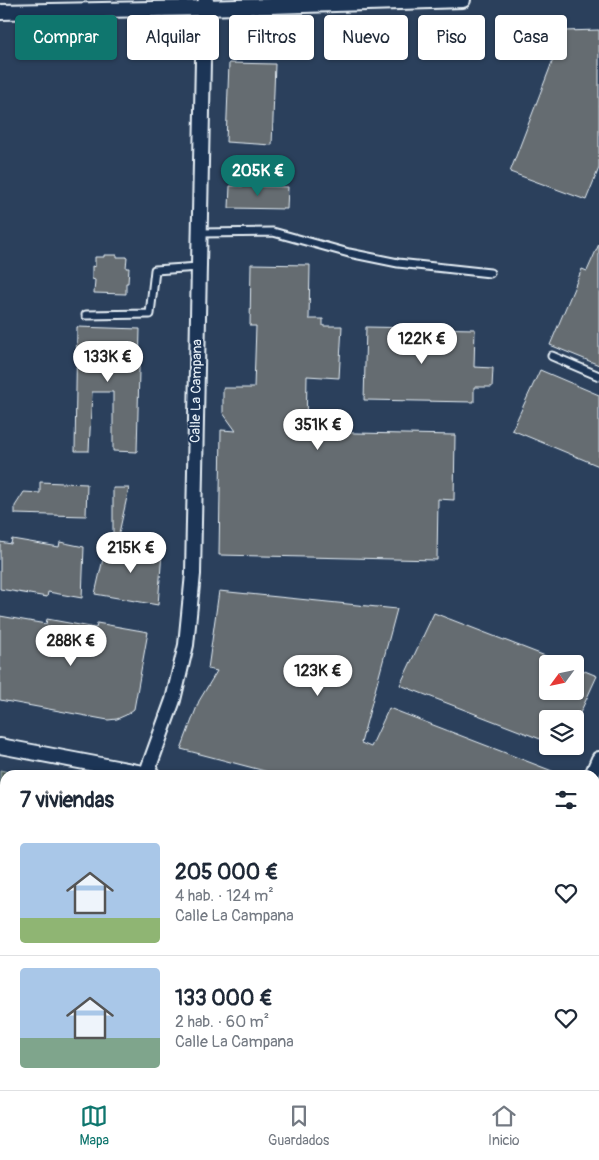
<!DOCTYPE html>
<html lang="es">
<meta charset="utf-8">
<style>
:root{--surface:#fff;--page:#f6f6f7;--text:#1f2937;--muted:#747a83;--line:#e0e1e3;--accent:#0f766e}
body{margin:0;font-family:Pangolin,sans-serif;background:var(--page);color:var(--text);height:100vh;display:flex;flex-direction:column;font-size:19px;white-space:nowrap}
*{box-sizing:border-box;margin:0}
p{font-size:16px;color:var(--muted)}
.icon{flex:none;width:28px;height:28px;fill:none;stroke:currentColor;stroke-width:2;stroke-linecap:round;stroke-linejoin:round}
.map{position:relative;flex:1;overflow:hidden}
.side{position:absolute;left:0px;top:770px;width:600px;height:320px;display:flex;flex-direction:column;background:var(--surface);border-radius:15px 15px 0 0;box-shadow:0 1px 4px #0004}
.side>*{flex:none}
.top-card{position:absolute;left:15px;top:15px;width:570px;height:45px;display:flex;gap:10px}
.needle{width:32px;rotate:237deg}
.tools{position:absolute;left:539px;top:655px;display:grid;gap:10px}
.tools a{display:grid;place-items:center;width:45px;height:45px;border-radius:5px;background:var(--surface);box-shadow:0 1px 4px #0004;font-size:25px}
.price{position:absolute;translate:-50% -42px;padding:0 11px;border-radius:18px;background:#fff;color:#222;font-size:16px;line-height:32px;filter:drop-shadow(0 1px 2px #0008)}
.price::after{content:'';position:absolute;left:50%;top:30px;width:15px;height:11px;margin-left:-8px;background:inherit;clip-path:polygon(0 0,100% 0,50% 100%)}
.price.current{background:var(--accent);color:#fff}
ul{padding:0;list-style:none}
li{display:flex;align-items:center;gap:15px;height:125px;padding:0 20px}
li+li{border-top:1px solid var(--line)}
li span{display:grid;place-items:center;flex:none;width:140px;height:100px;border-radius:5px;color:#555}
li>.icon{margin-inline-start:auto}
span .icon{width:60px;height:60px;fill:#fffc;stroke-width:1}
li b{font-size:21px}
h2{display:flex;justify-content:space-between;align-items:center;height:60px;padding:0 20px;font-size:21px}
.pill{padding:0 18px;border-radius:5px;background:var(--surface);box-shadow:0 1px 4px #0004;font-size:18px;line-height:45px}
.pill.current{background:var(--accent);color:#fff}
.dock{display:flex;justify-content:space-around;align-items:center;height:70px;border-top:1px solid var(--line);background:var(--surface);font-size:14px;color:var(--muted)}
.dock a{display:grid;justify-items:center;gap:2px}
.dock .current{color:var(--accent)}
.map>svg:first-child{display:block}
</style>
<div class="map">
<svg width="599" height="1090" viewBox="0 0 599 1090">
<defs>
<pattern id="green-dots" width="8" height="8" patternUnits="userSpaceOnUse" patternTransform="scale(1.25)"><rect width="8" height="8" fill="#5d726d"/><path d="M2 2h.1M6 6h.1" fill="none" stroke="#505b5a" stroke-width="1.8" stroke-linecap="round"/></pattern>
</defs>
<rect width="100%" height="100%" fill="#2b405c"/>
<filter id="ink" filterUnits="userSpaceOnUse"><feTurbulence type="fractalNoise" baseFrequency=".02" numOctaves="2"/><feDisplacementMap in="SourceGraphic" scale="10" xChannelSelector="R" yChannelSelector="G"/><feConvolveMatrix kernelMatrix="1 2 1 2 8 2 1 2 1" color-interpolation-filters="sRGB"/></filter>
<g filter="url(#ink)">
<path fill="url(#green-dots)" stroke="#a2b2b2" d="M 0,770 L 22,775 L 5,775 L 5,1072 L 4,1075 L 0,1076 Z"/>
<g fill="#656c71" stroke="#e8f1f8">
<path d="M 599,30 L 599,168 L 586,200 L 510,172 L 564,31 Z"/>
<path d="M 229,63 L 275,64 L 272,145 L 226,142 Z"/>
<path d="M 230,186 L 288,187 L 287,209 L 229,208 Z"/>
<path d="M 599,244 L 599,365 L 550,345 L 582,269 L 587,271 Z"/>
<path d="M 104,255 L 117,255 L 117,257 L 127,257 L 126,268 L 129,268 L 128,283 L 126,283 L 126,294 L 94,293 L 95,280 L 92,279 L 92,266 L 95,267 L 95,257 L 104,257 Z"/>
<path d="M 251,264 L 310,265 L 309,319 L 323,319 L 323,326 L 342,326 L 339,378 L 307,376 L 306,432 L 455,435 L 454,500 L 438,499 L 437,560 L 219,555 L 221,430 L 236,431 L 223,413 L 223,388 L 254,388 L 256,326 L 250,326 Z"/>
<path d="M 77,327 L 140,329 L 137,452 L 113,451 L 113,392 L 92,392 L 89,451 L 75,451 Z"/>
<path d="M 366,327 L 475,329 L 474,367 L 493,368 L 492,387 L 474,387 L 474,402 L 364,400 Z"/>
<path d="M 540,370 L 599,395 L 599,466 L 512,430 Z"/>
<path d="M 40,482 L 87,484 L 86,516 L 15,514 L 15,506 L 24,492 L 40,493 Z"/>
<path d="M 113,488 L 129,488 L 119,533 L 113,533 Z"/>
<path d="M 12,539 L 59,547 L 60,542 L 84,547 L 82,598 L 48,592 L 47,597 L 0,589 L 0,542 L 11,544 Z"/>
<path d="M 111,544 L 162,552 L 158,605 L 95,594 L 105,550 L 109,551 Z"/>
<path d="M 219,591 L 397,609 L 361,743 L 371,747 L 389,708 L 560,774 L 560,775 L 280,775 L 181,749 L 199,701 L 217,671 L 208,669 Z"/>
<path d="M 434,613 L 548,657 L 548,691 L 575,691 L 575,667 L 597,676 L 575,724 L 575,719 L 548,719 L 548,742 L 400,685 Z"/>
<path d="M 0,616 L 46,624 L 47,619 L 96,628 L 97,623 L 148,632 L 134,709 L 126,715 L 117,719 L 108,720 L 0,700 Z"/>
</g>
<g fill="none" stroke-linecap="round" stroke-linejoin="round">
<defs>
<g id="service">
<path d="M 199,233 L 273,232 L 349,253 L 398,263 L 490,273"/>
<path d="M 86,315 L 150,314 L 155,270 L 199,267"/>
<path d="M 552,356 L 599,376"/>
</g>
<g id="minor">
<path d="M 0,12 L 204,8 L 463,0"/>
<path d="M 0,746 L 153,775"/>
<path d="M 146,775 L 173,700 L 186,645 L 193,574 L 204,8 L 206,0"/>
<path d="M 592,775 L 599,759"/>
<path d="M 595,1071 L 599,1068"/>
<path d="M 28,1090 L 30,1085"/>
<path d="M 41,1090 L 42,1085"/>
<path d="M 567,1090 L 574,1085"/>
</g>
<path id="motorway" d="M 5,1090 L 10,1085"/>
</defs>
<use href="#service" stroke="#e8f1f8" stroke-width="11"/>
<use href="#minor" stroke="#e8f1f8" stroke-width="18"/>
<use href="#motorway" stroke="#e8f1f8" stroke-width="28"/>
<use href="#service" stroke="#1d3557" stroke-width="7"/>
<use href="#minor" stroke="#1d3557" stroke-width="14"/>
<use href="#motorway" stroke="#1d3557" stroke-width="24"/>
</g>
</g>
<g text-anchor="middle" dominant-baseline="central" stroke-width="4" stroke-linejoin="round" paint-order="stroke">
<g font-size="14" fill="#e8f1f8" stroke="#1d3557">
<text transform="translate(196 391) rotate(-89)">Calle La Campana</text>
</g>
</g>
</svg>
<div class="tools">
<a><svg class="needle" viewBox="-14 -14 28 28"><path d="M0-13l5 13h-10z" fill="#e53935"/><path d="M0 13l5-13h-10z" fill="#747a83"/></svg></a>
<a><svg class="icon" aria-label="layers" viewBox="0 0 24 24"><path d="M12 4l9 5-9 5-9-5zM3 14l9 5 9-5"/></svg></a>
</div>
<b class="price current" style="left:258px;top:197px">205K €</b>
<b class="price" style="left:422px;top:365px">122K €</b>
<b class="price" style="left:108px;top:383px">133K €</b>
<b class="price" style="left:318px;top:451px">351K €</b>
<b class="price" style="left:131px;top:574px">215K €</b>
<b class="price" style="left:71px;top:667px">288K €</b>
<b class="price" style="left:318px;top:697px">123K €</b>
<div class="top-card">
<a class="pill current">Comprar</a>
<a class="pill">Alquilar</a>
<a class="pill">Filtros</a>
<a class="pill">Nuevo</a>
<a class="pill">Piso</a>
<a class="pill">Casa</a>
</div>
<section class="side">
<h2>7 viviendas<svg class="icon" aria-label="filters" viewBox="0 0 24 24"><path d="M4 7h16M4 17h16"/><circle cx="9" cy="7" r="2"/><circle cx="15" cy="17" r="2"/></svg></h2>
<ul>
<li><span style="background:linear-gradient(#a9c7e8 75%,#8fb573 0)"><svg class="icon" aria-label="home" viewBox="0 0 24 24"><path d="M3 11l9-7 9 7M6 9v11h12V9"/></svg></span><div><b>205 000 €</b><p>4 hab. · 124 m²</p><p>Calle La Campana</p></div><svg class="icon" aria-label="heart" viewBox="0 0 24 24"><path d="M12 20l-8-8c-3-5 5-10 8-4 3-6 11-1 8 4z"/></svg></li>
<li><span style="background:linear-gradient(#a9c7e8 70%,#7fa58c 0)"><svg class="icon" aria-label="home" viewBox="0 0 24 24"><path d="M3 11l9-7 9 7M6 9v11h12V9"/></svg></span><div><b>133 000 €</b><p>2 hab. · 60 m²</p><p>Calle La Campana</p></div><svg class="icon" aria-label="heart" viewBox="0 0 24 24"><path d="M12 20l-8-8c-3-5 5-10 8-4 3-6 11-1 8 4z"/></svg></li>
</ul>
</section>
</div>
<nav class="dock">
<a class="current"><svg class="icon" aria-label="map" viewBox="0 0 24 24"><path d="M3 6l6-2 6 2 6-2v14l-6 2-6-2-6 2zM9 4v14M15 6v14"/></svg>Mapa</a>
<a><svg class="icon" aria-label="saved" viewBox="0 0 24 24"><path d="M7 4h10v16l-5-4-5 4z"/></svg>Guardados</a>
<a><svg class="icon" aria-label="home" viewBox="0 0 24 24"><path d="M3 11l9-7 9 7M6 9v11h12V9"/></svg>Inicio</a>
</nav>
